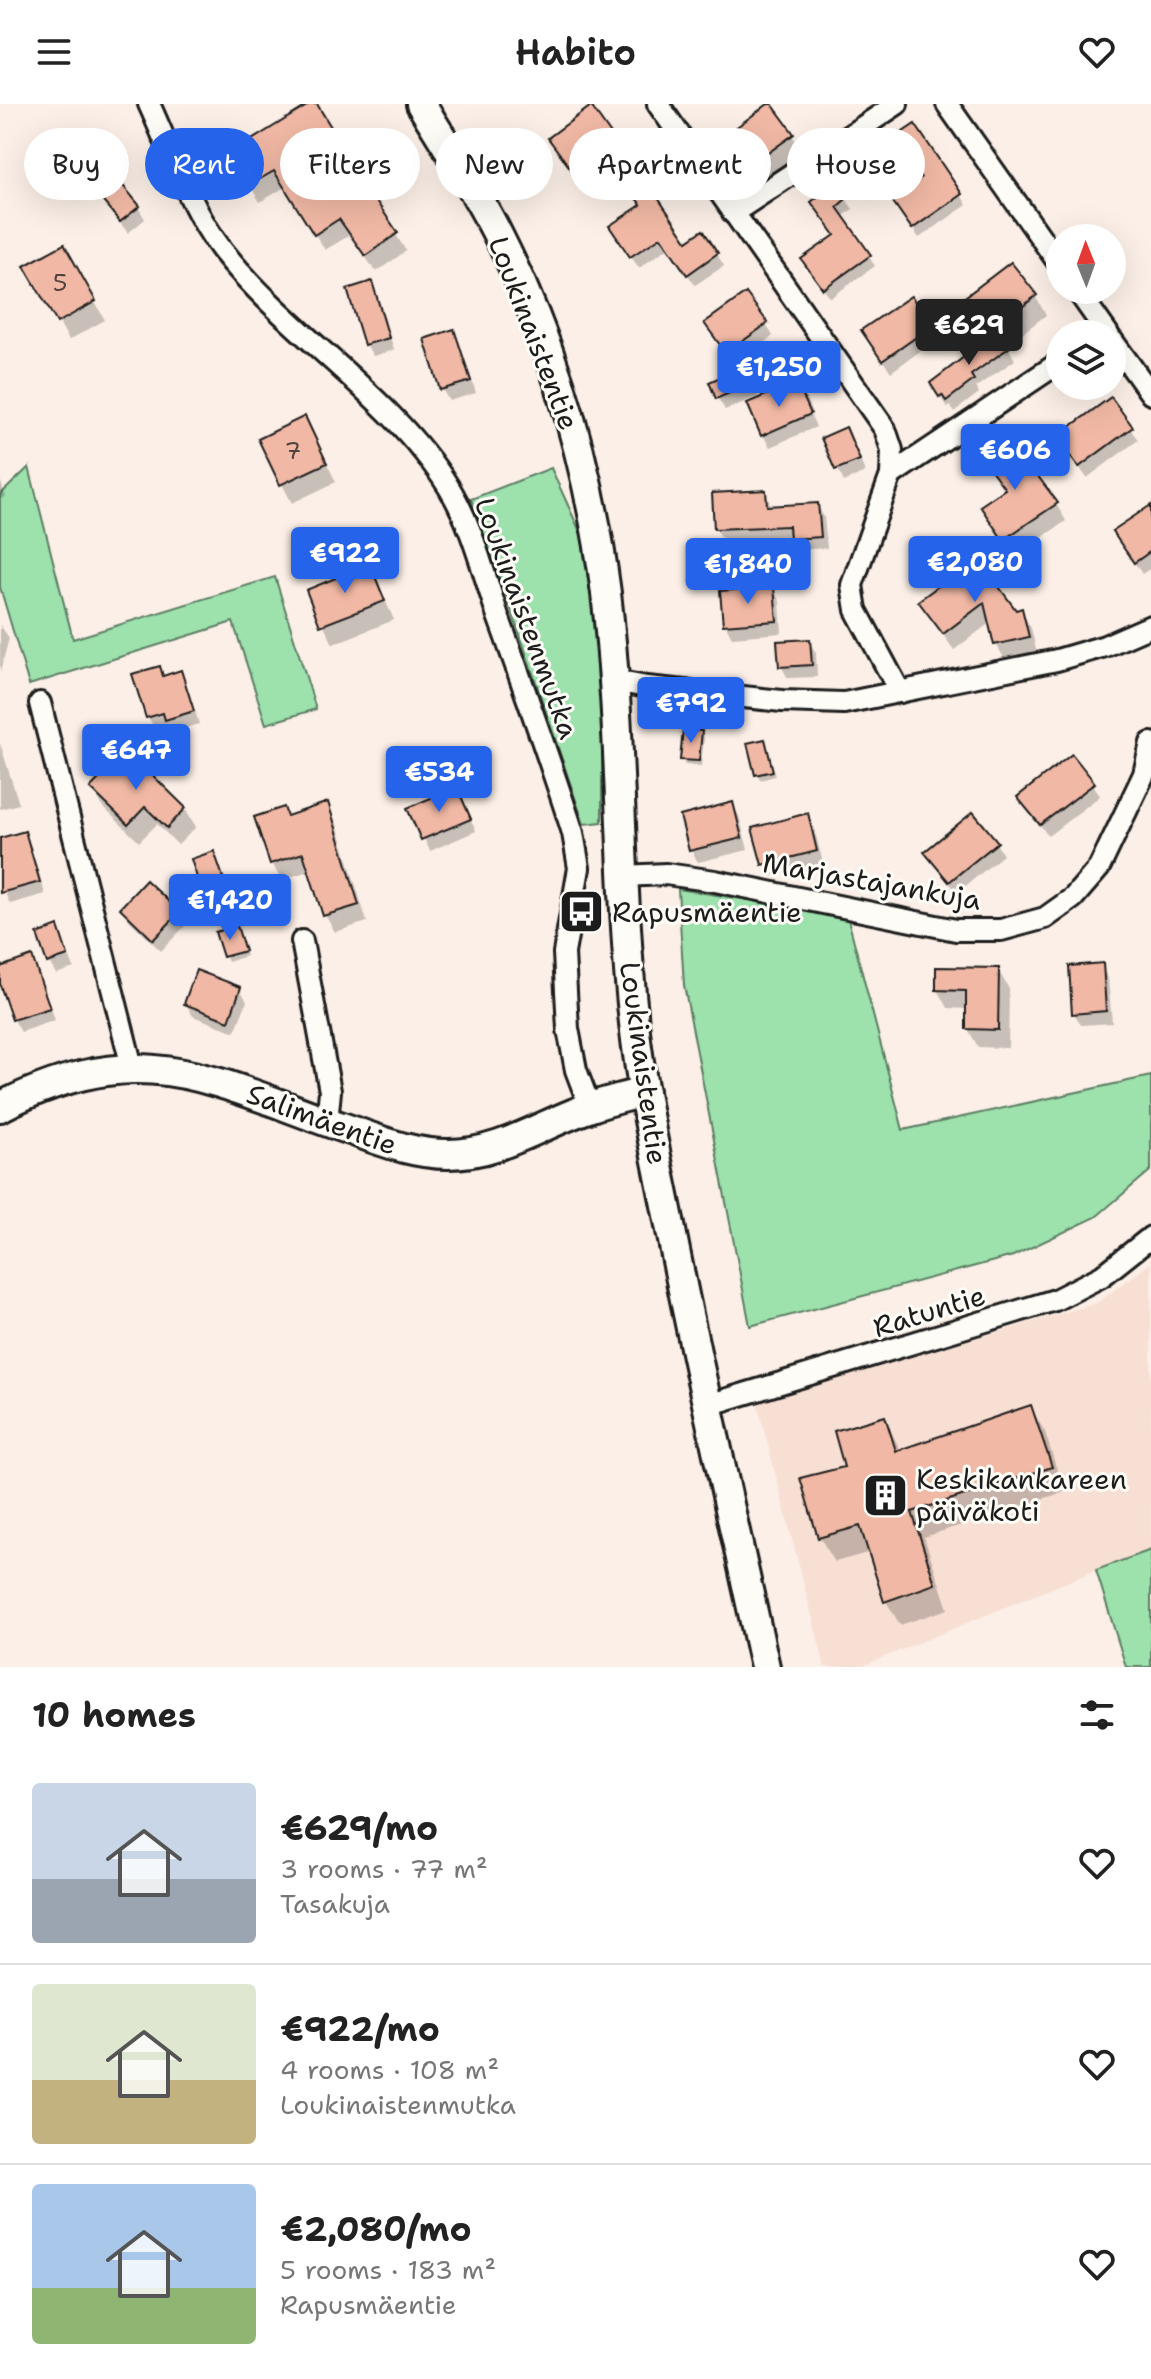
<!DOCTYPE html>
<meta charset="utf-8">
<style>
:root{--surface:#fff;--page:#f6f6f6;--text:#222;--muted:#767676;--line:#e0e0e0;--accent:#2563eb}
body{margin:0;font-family:"Shantell Sans",sans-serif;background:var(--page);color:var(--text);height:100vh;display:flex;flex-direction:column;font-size:30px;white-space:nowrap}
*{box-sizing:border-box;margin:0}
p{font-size:26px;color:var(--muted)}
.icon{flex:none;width:44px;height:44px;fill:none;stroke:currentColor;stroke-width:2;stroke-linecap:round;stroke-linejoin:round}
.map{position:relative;height:1563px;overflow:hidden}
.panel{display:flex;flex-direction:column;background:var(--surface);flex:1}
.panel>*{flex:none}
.hud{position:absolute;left:24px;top:24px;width:1104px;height:72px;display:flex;gap:16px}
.needle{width:52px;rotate:359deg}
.buttons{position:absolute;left:1046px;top:120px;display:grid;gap:16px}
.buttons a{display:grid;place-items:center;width:80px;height:80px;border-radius:50%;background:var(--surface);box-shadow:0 8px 32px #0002;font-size:40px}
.price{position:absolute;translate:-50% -68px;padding:0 18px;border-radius:8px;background:var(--accent);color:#fff;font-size:26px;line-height:52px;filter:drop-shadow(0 2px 4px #0008)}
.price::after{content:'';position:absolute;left:50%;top:48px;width:24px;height:18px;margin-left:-12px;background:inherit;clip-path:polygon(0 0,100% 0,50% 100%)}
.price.selected{background:#222;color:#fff}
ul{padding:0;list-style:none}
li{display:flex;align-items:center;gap:24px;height:200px;padding:0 32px}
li+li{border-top:2px solid var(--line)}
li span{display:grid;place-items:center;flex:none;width:224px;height:160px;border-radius:8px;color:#555}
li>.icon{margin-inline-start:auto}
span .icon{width:96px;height:96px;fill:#fffc;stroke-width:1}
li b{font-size:34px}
h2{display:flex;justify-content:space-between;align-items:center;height:96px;padding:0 32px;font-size:34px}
.pill{padding:0 28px;border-radius:36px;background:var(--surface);box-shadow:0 8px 32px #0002;font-size:28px;line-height:72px}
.pill.selected{background:var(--accent);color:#fff}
header{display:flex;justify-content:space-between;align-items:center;height:104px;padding:0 32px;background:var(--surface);font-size:36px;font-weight:600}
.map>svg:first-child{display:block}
</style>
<header><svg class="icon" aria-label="menu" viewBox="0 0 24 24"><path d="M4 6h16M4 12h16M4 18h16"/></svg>Habito<svg class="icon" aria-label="heart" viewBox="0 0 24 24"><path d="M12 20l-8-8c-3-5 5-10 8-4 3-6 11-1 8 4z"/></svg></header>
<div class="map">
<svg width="1151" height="1563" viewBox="0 0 1151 1563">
<rect width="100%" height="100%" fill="#fbefe7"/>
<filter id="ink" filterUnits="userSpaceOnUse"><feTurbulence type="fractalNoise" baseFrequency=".0125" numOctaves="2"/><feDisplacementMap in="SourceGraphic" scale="16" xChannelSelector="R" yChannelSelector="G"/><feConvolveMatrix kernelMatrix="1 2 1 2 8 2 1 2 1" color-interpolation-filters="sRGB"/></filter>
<g filter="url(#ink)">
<path fill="#f8dfd3" d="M 1151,1159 L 1151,1446 L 1096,1466 L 860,1563 L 825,1563 L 757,1298 L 1097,1199 Z"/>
<g fill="#9de1ad" stroke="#5c7e64" stroke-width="2">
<path d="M 29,363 L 73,535 L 275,473 L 316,605 L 266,620 L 233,518 L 29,581 L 0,483 L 0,391 Z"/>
<path d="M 551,364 L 582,432 L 602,569 L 602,718 L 584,720 L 510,502 L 471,395 Z"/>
<path d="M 678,785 L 847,811 L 903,1026 L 1151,972 L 1151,1066 L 1096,1113 L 1013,1152 L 750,1222 L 684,881 Z"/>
<path d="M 1151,1446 L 1151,1563 L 1126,1563 L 1096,1466 Z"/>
</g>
<g fill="#0003">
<path d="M 315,0 L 406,147 L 376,168 L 350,131 L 325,146 L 285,83 L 260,98 L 231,51 Z"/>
<path d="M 792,31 L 803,50 L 750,88 L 718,40 Z"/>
<path d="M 612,34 L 618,46 L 579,75 L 558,47 Z"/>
<path d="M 652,63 L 659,75 L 648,83 L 686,139 L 717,150 L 724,162 L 695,181 L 669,143 L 639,164 L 619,135 L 642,102 L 620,71 Z"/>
<path d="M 836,81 L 853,105 L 842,113 L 875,162 L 830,194 L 810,166 L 836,132 L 813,99 Z"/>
<path d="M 97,89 L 138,103 L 145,115 L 128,129 Z"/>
<path d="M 961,91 L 967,101 L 919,134 L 900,106 Z"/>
<path d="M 63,142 L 105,216 L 69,236 L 27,162 Z"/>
<path d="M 371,180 L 378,192 L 394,246 L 373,252 L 366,240 Z"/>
<path d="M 1035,192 L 1046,211 L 1007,241 L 1015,256 L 976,283 L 979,289 L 954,308 L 950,302 L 948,304 L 939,292 L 986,238 L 960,200 Z"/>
<path d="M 911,194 L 937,235 L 891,268 L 870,239 Z"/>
<path d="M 766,220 L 773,232 L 735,260 L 714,232 Z"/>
<path d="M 453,227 L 460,239 L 476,289 L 449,297 L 442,285 L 426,236 Z"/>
<path d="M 751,277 L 758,292 L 725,306 L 718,294 Z"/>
<path d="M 803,292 L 816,323 L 770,343 L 763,331 Z"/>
<path d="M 1110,296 L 1138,336 L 1087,374 L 1066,345 Z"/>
<path d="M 305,315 L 336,378 L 292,399 L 282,380 Z"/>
<path d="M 823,335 L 852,337 L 865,368 L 844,378 Z"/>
<path d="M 986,356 L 1056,400 L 1066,417 L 1015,452 L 993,420 L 1006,387 Z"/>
<path d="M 0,376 L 6,393 L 0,395 Z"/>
<path d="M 765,388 L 772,404 L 817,401 L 824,413 L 827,444 L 798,446 L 791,433 L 723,437 L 716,424 Z"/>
<path d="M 1151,404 L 1151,464 L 1142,470 L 1122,439 Z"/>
<path d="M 977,457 L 1016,508 L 1021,507 L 1031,524 L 1037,550 L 1006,557 L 996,540 L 991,518 L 954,546 L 931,514 L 921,497 Z"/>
<path d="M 370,463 L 394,516 L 333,540 L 308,487 Z"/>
<path d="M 773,485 L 780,497 L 782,529 L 732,533 L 725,520 Z"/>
<path d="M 0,521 L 9,534 L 0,568 Z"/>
<path d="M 809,537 L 816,549 L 817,573 L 788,574 L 781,562 Z"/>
<path d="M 159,564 L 164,574 L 180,569 L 187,581 L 199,620 L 174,627 L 170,620 L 155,625 L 148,613 Z"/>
<path d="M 701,628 L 704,634 L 701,662 L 685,661 L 682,655 Z"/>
<path d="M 764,637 L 775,672 L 760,676 L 757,670 Z"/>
<path d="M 0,639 L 19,700 L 0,705 Z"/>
<path d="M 1093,680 L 1100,692 L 1048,732 L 1020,693 Z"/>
<path d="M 93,685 L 185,705 L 196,723 L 178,741 L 157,720 L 139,738 L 103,703 Z"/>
<path d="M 457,685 L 476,727 L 430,747 L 410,705 Z"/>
<path d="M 732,700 L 739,712 L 748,746 L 698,758 L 691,746 Z"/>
<path d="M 327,701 L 336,717 L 367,818 L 335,828 L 325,811 L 311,766 L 281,776 L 272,759 L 288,714 Z"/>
<path d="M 807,712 L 814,724 L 823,759 L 771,772 L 764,760 Z"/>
<path d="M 24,730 L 31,742 L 45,790 L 10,800 L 0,777 L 0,736 Z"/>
<path d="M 996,739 L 1003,751 L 957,789 L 927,748 Z"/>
<path d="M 213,749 L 229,789 L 210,797 L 193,756 Z"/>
<path d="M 122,804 L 178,810 L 185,822 L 161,847 L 129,816 Z"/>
<path d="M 58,825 L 74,864 L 56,870 L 49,858 Z"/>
<path d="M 239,829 L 246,852 L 228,858 L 217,830 Z"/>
<path d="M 31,855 L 38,867 L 55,916 L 21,928 L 14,916 L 0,875 L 0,865 Z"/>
<path d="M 1101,862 L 1108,874 L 1112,919 L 1081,921 L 1074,909 Z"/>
<path d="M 998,866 L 1009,885 L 1008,944 L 978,943 L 968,925 L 968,905 L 948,904 L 938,886 Z"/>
<path d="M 240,885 L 247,897 L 235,928 L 193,912 L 186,900 Z"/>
<path d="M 1031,1304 L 1045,1328 L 1064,1388 L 924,1433 L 948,1505 L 900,1521 L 886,1497 L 871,1448 L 835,1458 L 820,1434 L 803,1376 L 847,1364 L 884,1314 L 901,1347 Z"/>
</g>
<g fill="#f1b9a5" stroke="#1c1c1c" stroke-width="2">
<path d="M 310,0 L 317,0 L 374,94 L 398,129 L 365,152 L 339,115 L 314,131 L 274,67 L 248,82 L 229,50 Z"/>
<path d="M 768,0 L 772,0 L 794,30 L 738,71 L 715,39 Z"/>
<path d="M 591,2 L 613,33 L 571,65 L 548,34 Z"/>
<path d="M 915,20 L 962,90 L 912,125 L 891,95 L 921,74 L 894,34 Z"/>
<path d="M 638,39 L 654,62 L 642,70 L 687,137 L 703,126 L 718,149 L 687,171 L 661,133 L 630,153 L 609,122 L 641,101 L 610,59 Z"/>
<path d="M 115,72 L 140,102 L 120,118 L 95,88 Z"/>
<path d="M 837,78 L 848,93 L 837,103 L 871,151 L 823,185 L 801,155 L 835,131 L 811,98 Z"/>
<path d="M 64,140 L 96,197 L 57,219 L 24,162 Z"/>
<path d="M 1011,158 L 1037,191 L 984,233 L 957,199 Z"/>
<path d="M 372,177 L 389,234 L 364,241 L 347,185 Z"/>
<path d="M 746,189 L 768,219 L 726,249 L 704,219 Z"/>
<path d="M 911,192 L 932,222 L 882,257 L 861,226 Z"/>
<path d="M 454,225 L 471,277 L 440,286 L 424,235 Z"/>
<path d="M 998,227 L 1010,243 L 971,271 L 974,276 L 946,297 L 942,291 L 939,293 L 930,279 Z"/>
<path d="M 745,262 L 752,279 L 716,295 L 709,278 Z"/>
<path d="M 797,278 L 811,310 L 761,332 L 747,299 Z"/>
<path d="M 1111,293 L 1133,323 L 1079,363 L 1056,333 Z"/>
<path d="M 305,312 L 327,359 L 280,381 L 258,335 Z"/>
<path d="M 846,323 L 860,356 L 835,366 L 821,334 Z"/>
<path d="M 1010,335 L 1058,399 L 1003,436 L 980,402 L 1005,385 L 983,355 Z"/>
<path d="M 766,386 L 767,402 L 818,399 L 821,433 L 790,435 L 789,422 L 714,425 L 712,389 Z"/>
<path d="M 1151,401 L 1151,447 L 1134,459 L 1112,427 Z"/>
<path d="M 972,446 L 1016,506 L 1022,504 L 1029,533 L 994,541 L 984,499 L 943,530 L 918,497 L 974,456 Z"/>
<path d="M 370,460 L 385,497 L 320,522 L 306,486 Z"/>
<path d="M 774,483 L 777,517 L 723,521 L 720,487 Z"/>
<path d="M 810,535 L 812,561 L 779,563 L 777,537 Z"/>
<path d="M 160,562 L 163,572 L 181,566 L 194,607 L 165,616 L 163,609 L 146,614 L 132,570 Z"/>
<path d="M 683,625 L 702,627 L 699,657 L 680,656 Z"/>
<path d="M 765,635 L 773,667 L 755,671 L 747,639 Z"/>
<path d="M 127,646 L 186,704 L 167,724 L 145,703 L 128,721 L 90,684 Z"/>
<path d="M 1072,650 L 1095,679 L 1040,721 L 1017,693 Z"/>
<path d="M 457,683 L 471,715 L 421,736 L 407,704 Z"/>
<path d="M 328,698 L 359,801 L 323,812 L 303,749 L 270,760 L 254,713 L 284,703 L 287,712 Z"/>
<path d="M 733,698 L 742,734 L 689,747 L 680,712 Z"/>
<path d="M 973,708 L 998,738 L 949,778 L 924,748 Z"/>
<path d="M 808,709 L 817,747 L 762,761 L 752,724 Z"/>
<path d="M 25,727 L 40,778 L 0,789 L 0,734 Z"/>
<path d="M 214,747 L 224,776 L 201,786 L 191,755 Z"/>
<path d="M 146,776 L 180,808 L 153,836 L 120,804 Z"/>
<path d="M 58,822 L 68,852 L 47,859 L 37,830 Z"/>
<path d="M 237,822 L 245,847 L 223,853 L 215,828 Z"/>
<path d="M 32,852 L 50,904 L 12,916 L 0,881 L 0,863 Z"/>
<path d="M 1103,859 L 1106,907 L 1072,910 L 1069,862 Z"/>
<path d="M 936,863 L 999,864 L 998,926 L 966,925 L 966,887 L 936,886 Z"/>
<path d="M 196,866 L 241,883 L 229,917 L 184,900 Z"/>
<path d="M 1031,1301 L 1052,1363 L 912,1408 L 935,1480 L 884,1498 L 860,1422 L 818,1434 L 800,1374 L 844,1363 L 834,1327 L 885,1312 L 896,1347 Z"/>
</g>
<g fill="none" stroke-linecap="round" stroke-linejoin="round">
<defs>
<g id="street">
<path d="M 149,0 C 171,48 190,104 222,146 C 287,229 393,293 448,382 C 472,420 483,469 498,512 C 524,584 550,656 573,729 L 579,764 L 564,849 L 568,925 L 576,966 L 590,1003"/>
<path d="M 658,0 L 885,325 L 892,346 L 891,371 L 852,481 L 856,506 L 900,588"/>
<path d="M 947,0 L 1060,161"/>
<path d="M 733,109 L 897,0"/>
<path d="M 1077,186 L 1108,230"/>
<path d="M 1112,236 L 1151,290"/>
<path d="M 891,371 L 1060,258"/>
<path d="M 614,577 L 647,583 L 782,597 L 844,599 L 1057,556 L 1105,542 L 1151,522"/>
<path d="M 40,599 L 132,963"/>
<path d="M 623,772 L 666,770 L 715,777 L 956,826 L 1001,826 L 1045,814 L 1073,794 L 1099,764 L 1144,670 L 1151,639"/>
<path d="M 302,837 L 330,987 L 327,1018"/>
<path d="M 708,1301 L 1055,1196 L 1102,1172 L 1151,1133"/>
</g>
<g id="secondary">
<path d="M 421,0 C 448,44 476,87 499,133 C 555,244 590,366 606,489 C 623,632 618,776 634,919 C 641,983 655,1047 668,1111 C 697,1262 732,1412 765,1563"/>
<path d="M 0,1003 C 142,931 206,975 342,1023 C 377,1035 410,1050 448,1050 C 501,1050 543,1019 591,1003 C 608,997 626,993 644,988"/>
</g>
</defs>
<use href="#street" stroke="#1c1c1c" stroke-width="26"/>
<use href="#secondary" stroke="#1c1c1c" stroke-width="34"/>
<use href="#street" stroke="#fdfcf7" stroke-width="20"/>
<use href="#secondary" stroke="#fdfcf7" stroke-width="28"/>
</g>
</g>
<defs>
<symbol id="bus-square" viewBox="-11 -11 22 22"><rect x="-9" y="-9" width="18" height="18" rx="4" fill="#1c1c1c" stroke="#fdfcf7"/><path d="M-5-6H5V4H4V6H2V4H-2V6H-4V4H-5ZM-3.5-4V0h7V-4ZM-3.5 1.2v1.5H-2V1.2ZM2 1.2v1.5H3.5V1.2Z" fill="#fff"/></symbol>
<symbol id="building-square" viewBox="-11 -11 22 22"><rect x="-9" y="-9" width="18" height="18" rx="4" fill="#1c1c1c" stroke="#fdfcf7"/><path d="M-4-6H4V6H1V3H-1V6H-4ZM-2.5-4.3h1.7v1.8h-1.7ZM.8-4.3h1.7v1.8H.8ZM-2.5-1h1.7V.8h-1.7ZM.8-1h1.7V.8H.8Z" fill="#fff"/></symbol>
</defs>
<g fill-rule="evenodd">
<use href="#bus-square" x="556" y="782" width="51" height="51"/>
<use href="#building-square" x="860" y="1366" width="51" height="51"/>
</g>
<g text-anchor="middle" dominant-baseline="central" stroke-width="6" stroke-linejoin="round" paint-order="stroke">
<g font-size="24" fill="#51433e">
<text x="60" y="179">5</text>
<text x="293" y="347">7</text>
</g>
<g font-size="28" fill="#1c1c1c" stroke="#fdfcf7">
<text transform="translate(534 229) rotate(69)">Loukinaistentie</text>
<text transform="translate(527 514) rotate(70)">Loukinaistenmutka</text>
<text transform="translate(872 777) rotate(10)">Marjastajankuja</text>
<text transform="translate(644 959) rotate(82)">Loukinaistentie</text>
<text transform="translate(322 1015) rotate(20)">Salimäentie</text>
<text transform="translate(929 1207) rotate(-17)">Ratuntie</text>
</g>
<g font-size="28" fill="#1c1c1c" stroke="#fdfcf7" text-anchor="start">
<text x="612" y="808">Rapusmäentie</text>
<text x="916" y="1375">Keskikankareen<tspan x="916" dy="32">päiväkoti</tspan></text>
</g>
</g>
</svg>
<div class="buttons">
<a><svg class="needle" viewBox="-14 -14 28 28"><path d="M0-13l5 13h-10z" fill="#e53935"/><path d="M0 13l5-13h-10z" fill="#767676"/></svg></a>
<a><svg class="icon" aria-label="layers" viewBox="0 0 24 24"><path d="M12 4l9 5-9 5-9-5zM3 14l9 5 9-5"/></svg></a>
</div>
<b class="price selected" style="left:969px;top:263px">€629</b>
<b class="price" style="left:779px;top:305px">€1,250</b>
<b class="price" style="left:1015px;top:388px">€606</b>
<b class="price" style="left:345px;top:491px">€922</b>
<b class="price" style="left:975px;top:500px">€2,080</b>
<b class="price" style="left:748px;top:502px">€1,840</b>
<b class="price" style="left:691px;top:641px">€792</b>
<b class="price" style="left:136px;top:688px">€647</b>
<b class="price" style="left:439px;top:710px">€534</b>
<b class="price" style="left:230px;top:838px">€1,420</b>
<div class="hud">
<a class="pill">Buy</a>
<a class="pill selected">Rent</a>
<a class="pill">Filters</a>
<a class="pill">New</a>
<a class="pill">Apartment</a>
<a class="pill">House</a>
</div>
</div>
<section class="panel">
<h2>10 homes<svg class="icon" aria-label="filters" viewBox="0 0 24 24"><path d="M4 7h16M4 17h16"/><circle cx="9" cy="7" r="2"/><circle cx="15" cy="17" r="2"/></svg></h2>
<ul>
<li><span style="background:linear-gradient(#c9d6e8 60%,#9aa5b1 0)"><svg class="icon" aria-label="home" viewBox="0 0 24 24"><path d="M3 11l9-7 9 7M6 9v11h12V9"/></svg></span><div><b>€629/mo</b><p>3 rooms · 77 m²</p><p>Tasakuja</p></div><svg class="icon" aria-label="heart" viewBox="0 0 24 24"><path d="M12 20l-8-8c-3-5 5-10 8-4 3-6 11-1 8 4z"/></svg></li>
<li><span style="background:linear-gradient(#dfe7d0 60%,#c2b280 0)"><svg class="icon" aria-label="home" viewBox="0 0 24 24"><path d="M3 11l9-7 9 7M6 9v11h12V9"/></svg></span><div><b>€922/mo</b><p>4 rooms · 108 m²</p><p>Loukinaistenmutka</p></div><svg class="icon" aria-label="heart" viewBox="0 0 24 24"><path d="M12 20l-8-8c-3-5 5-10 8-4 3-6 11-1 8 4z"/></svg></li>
<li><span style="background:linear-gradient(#a9c7e8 65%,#8fb573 0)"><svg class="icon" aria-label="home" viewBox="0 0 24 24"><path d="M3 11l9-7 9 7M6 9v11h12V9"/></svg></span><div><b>€2,080/mo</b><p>5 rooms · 183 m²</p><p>Rapusmäentie</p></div><svg class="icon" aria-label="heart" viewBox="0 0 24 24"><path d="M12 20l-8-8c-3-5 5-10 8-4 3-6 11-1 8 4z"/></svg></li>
</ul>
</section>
